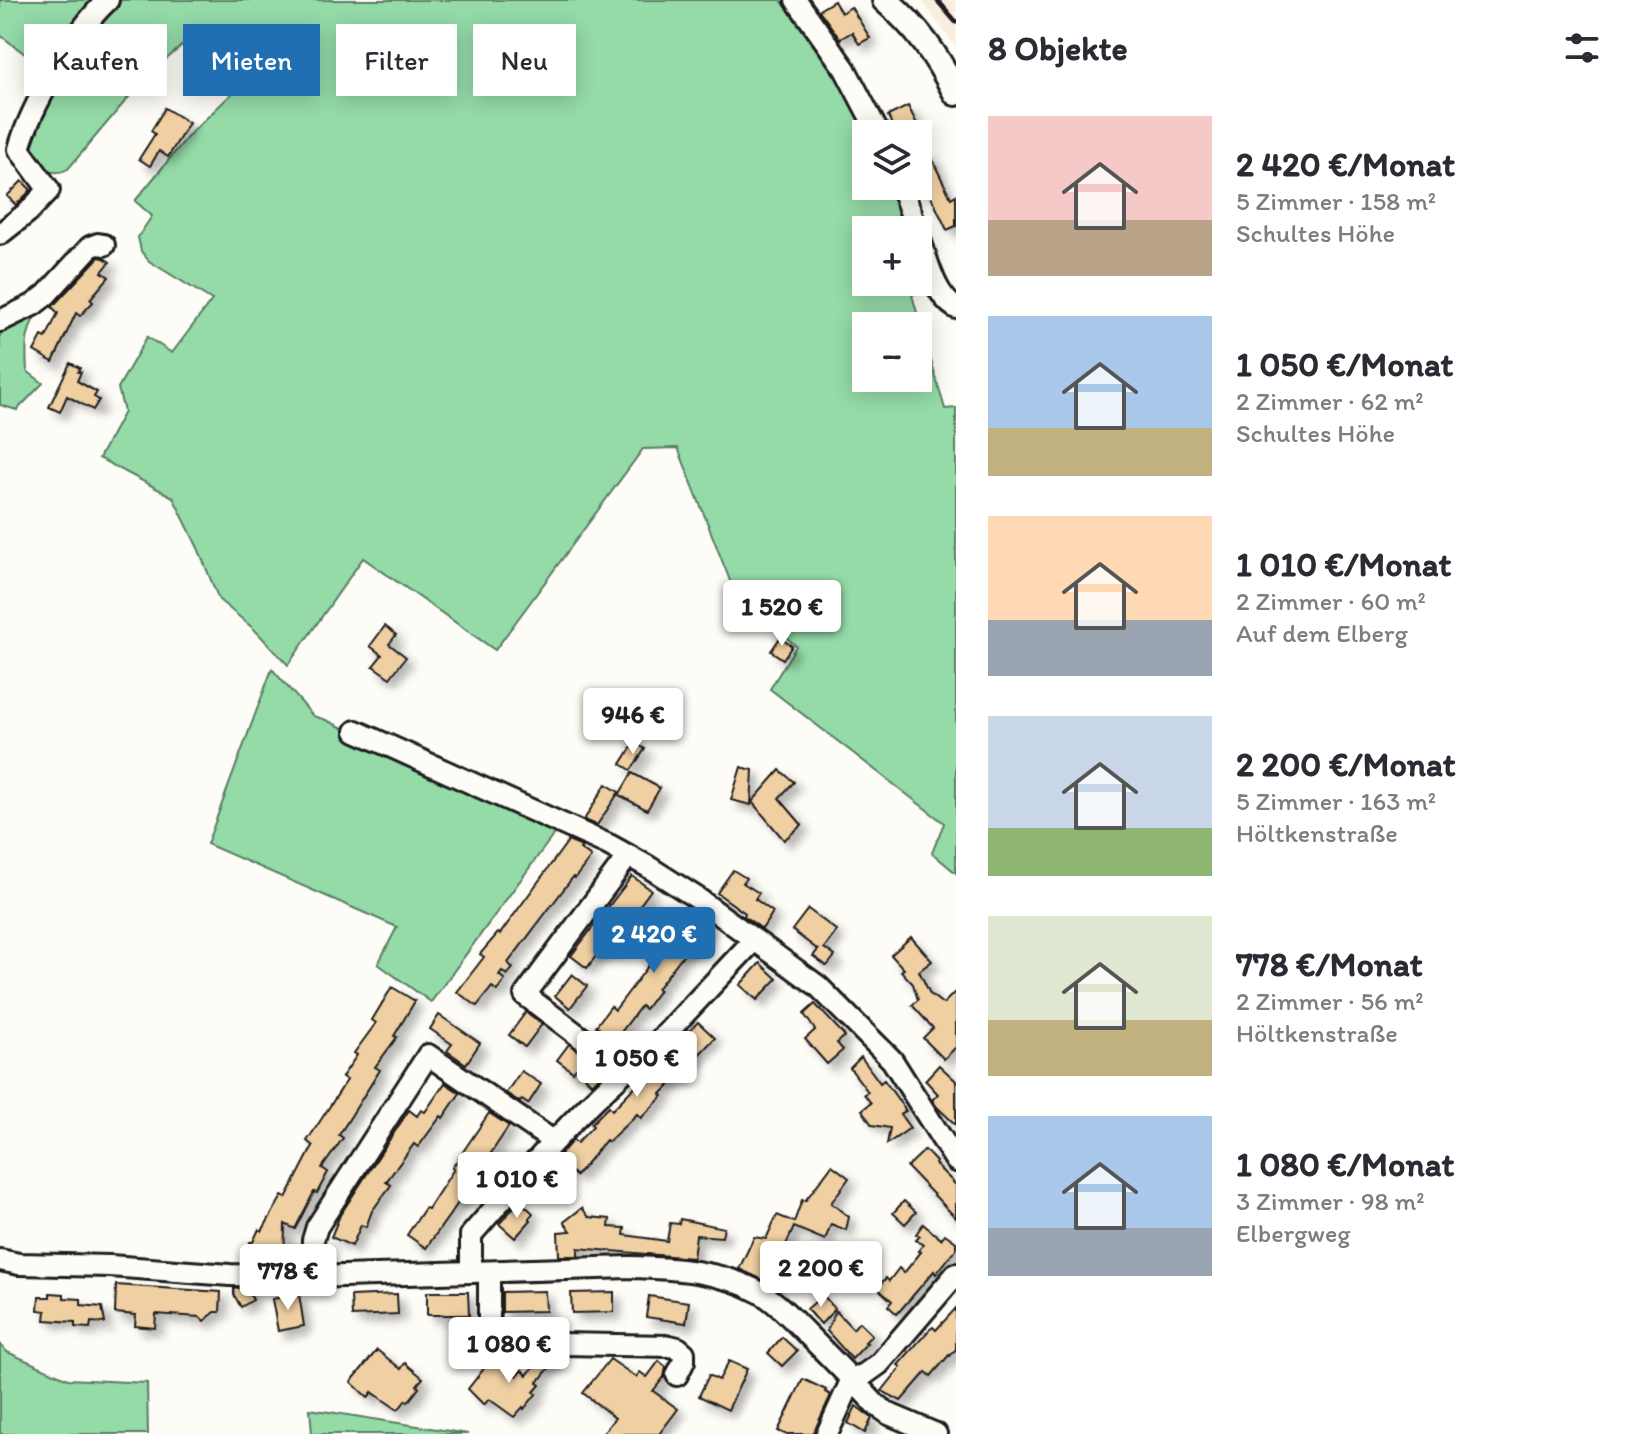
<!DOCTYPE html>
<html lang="de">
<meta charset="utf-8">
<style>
:root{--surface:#fff;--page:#f7f7f7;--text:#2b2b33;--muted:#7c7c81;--accent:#1f6fb2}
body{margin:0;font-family:Itim,sans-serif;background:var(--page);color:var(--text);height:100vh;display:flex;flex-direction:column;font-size:30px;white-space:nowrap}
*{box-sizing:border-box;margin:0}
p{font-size:26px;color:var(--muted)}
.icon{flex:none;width:44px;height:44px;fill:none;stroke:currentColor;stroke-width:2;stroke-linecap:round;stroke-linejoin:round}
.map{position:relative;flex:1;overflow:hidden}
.details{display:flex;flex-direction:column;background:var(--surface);width:680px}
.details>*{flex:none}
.hud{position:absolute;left:24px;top:24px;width:760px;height:72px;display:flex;gap:16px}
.buttons{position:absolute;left:852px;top:120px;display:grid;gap:16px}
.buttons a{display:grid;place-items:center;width:80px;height:80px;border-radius:0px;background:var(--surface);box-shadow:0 4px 20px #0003;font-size:40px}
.price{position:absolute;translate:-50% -68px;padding:0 18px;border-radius:8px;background:#fff;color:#222;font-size:26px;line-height:52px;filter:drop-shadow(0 2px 4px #0008)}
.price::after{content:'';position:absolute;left:50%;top:48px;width:24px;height:18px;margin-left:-12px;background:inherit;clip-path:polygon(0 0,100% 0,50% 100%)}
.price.active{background:var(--accent);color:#fff}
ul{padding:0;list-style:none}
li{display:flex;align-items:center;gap:24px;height:200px;padding:0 32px}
li span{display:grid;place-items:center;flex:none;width:224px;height:160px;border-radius:0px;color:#555}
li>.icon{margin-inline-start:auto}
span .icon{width:96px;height:96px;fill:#fffc;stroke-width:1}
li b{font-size:34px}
h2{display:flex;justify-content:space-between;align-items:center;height:96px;padding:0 32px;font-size:34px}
.pill{padding:0 28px;border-radius:0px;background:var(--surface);box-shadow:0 4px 20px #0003;font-size:28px;line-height:72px}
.pill.active{background:var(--accent);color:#fff}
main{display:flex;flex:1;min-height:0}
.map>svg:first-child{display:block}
</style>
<main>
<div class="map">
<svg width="956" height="1434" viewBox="0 0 956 1434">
<defs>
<filter id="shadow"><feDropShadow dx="7" dy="7" stdDeviation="4" flood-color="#0004"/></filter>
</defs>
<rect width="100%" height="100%" fill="#fdfcf7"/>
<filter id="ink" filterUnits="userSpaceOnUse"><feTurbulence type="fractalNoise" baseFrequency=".0125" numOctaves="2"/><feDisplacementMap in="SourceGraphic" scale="16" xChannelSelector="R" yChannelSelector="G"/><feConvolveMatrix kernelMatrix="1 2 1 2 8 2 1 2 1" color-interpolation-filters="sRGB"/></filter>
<g filter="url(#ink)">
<path fill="#f9eede" d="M 921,0 L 956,0 L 956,47 L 949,38 Z"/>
<g fill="#94dba8" stroke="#587c62" stroke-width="2" fill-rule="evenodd">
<path d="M 0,0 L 93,0 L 51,74 L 0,35 Z"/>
<path d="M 116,0 L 781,0 L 854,103 L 869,134 L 866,134 L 866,186 L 892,186 L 906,230 L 866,230 L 866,282 L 918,282 L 918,267 L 925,290 L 912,295 L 945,409 L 956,408 L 956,873 L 932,853 L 944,823 L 770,689 L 796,646 L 734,591 L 678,448 L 643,449 L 495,650 L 363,558 L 288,665 L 254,629 L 219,600 L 198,548 L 173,497 L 99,458 L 124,412 L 118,388 L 147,337 L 172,353 L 212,300 L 149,261 L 141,251 L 138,237 L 152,216 L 135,201 L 189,135 L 243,83 L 195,34 L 144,79 L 68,169 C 56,176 46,170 34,165 L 29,147 L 61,69 ZM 866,326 L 918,326 L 918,378 L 866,378 Z"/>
<path d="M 40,306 C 26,332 25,342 27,371 L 43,383 L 17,410 L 0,405 L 0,323 Z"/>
<path d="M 272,669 L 313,716 L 326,720 L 433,770 L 560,826 L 431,1002 L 378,964 L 397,927 L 207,844 Z"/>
<path d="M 0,1344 L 7,1352 L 68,1379 L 147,1383 L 148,1434 L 0,1434 Z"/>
<path d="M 310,1409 L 468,1434 L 312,1434 Z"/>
</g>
<g fill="#f0cfa2" stroke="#1c1c1c" stroke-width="2" filter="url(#shadow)">
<path d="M 834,1 L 841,13 L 851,7 L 870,38 L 859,44 L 852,32 L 840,39 L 819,10 Z"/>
<path d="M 908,106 L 919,128 L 905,134 L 896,134 L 888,116 Z"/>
<path d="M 165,108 L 189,123 L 168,157 L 159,151 L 150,166 L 139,159 L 155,134 L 151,131 Z"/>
<path d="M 929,153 L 951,198 L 956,195 L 956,226 L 947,230 L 927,188 L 918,192 L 918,159 Z"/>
<path d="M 22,181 L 31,190 L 16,205 L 7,196 Z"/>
<path d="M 99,257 L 104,258 L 110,262 L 102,272 L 109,277 L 90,299 L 93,302 L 80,316 L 76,313 L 53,362 L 34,351 L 42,336 L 46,338 L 58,313 L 52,307 Z"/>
<path d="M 70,363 L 80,368 L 78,372 L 81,372 L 77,381 L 97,392 L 94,397 L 99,400 L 93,410 L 67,396 L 60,412 L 49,407 Z"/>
<path d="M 385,626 L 396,635 L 389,644 L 406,657 L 390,678 L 373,666 L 382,655 L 370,646 Z"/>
<path d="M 780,638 L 792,646 L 783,659 L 771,651 Z"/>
<path d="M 635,742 L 645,749 L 631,770 L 621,764 Z"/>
<path d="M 741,767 L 753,770 L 751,805 L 731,800 Z"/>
<path d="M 780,770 L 794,782 L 779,798 L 802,825 L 784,840 L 752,802 Z"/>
<path d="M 632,773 L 660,788 L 647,810 L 619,795 Z"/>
<path d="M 606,784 L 619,792 L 597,825 L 584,820 Z"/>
<path d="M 568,841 L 582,847 L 580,849 L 591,857 L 575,878 L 573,877 L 508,963 L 513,968 L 507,975 L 502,971 L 499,975 L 505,980 L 497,991 L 492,987 L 477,1006 L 457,992 L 484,957 L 480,954 L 498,933 L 500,934 Z"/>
<path d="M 733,870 L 746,878 L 743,883 L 759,893 L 755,899 L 773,912 L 762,929 L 744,916 L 745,913 L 717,893 Z"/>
<path d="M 632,876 L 651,890 L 637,909 L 639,910 L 631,922 L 628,919 L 604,951 L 601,949 L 587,968 L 571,956 Z"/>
<path d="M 808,909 L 837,931 L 824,948 L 835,956 L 827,966 L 813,956 L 818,950 L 792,930 Z"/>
<path d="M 689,911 L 709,925 L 688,952 L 686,951 L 657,989 L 659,990 L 645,1009 L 641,1006 L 615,1040 L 596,1026 L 611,1006 L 615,1010 L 673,933 L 679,924 L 676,922 L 683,913 L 686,915 Z"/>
<path d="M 911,937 L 932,961 L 919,971 L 930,994 L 943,1004 L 956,991 L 956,1047 L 944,1059 L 923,1038 L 933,1028 L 912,1005 L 918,1000 L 913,984 L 901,971 L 904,969 L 891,955 Z"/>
<path d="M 760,963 L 777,979 L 757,1000 L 740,985 Z"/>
<path d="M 572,974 L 587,986 L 570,1008 L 555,996 Z"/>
<path d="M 392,987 L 415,1001 L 394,1036 L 397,1037 L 375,1067 L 380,1070 L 339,1135 L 343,1138 L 322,1168 L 328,1172 L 317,1193 L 314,1192 L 295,1229 L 285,1224 L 284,1263 L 248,1262 L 250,1242 L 253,1242 L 259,1229 L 262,1231 L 282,1196 L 286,1198 L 313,1146 L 307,1141 L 347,1080 L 342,1077 L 357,1055 L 354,1053 L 376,1023 L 372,1020 Z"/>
<path d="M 815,1004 L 845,1036 L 837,1043 L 843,1050 L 827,1064 L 805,1039 L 815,1030 L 804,1014 Z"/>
<path d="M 526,1012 L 542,1024 L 525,1047 L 509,1035 Z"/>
<path d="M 439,1015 L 480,1043 L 466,1064 L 447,1051 L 452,1044 L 430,1029 Z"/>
<path d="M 698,1022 L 715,1038 L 661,1094 L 663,1096 L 641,1118 L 637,1114 L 608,1142 L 606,1140 L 576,1176 L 556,1159 L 573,1140 L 577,1143 L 593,1126 L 591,1124 L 609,1106 L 612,1110 Z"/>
<path d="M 569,1044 L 604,1072 L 592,1084 L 576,1068 L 573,1072 L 557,1060 Z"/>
<path d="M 861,1057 L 880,1083 L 884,1080 L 906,1111 L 900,1114 L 910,1128 L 887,1144 L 890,1128 L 872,1125 L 862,1110 L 871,1103 L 864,1094 L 868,1092 L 850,1068 Z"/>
<path d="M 939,1065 L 956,1081 L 956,1125 L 937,1107 L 932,1100 L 938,1094 L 925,1080 Z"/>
<path d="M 521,1071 L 541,1084 L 528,1104 L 522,1100 L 520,1102 L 506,1093 Z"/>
<path d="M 445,1083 L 460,1093 L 443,1118 L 441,1116 L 418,1147 L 414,1144 L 386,1182 L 391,1185 L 372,1211 L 366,1227 L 361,1225 L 352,1246 L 331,1237 L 340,1215 L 409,1110 L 417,1116 L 421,1110 L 425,1112 Z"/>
<path d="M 489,1113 L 509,1126 L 485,1162 L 487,1164 L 484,1169 L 475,1183 L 473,1182 L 426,1248 L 407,1235 L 425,1208 L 428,1209 L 454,1169 L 452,1168 Z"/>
<path d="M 925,1150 L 936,1162 L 935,1164 L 956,1185 L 956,1218 L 907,1167 Z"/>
<path d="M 832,1165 L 849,1178 L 831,1203 L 849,1217 L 846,1230 L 831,1224 L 825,1240 L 794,1227 L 776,1267 L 781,1269 L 774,1285 L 739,1269 L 754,1237 L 766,1239 L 777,1215 L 794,1222 L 802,1200 L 805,1201 Z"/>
<path d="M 904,1201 L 916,1212 L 905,1224 L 893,1213 Z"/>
<path d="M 523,1204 L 533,1213 L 529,1218 L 531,1220 L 515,1238 L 499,1224 L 515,1206 L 518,1209 Z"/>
<path d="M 582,1208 L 589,1217 L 610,1219 L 609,1227 L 625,1228 L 624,1235 L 667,1241 L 670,1223 L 679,1224 L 680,1219 L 724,1228 L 722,1237 L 696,1235 L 693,1258 L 578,1248 L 578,1256 L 559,1256 L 558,1232 L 571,1231 L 564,1222 Z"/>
<path d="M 923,1224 L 941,1239 L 945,1234 L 956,1242 L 956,1249 L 936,1274 L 934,1271 L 897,1314 L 888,1306 L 892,1301 L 877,1288 L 886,1278 L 889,1281 L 899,1268 L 904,1273 L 921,1252 L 918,1251 L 923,1245 L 916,1240 L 920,1236 L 916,1234 Z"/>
<path d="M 116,1285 L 221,1292 L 220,1312 L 215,1312 L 204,1321 L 200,1317 L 156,1314 L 155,1328 L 135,1326 L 136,1315 L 115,1313 Z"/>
<path d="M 234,1288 L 246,1288 L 253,1300 L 241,1307 L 234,1295 Z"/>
<path d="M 545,1291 L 546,1311 L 502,1312 L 502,1292 Z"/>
<path d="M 427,1292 L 468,1292 L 469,1315 L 427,1315 Z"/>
<path d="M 614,1292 L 614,1312 L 572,1313 L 571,1293 Z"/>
<path d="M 50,1293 L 64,1294 L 64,1298 L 81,1299 L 81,1305 L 102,1307 L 105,1323 L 91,1322 L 90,1328 L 75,1327 L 75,1322 L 45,1320 L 46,1311 L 38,1310 L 39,1297 L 50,1297 Z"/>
<path d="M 299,1294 L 304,1326 L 278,1331 L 272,1299 Z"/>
<path d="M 397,1294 L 398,1314 L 352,1316 L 351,1296 Z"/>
<path d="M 823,1295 L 835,1309 L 821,1324 L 807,1309 Z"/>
<path d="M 649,1296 L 689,1302 L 686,1323 L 646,1317 Z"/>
<path d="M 956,1308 L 956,1349 L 950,1356 L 949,1355 L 931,1376 L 926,1372 L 901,1401 L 882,1391 L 901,1367 L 898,1365 L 929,1330 L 933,1327 L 936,1330 Z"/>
<path d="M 836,1311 L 853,1329 L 859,1322 L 872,1335 L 865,1342 L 867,1343 L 852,1359 L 827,1331 Z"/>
<path d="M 782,1337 L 797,1351 L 782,1366 L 768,1353 Z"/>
<path d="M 377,1350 L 401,1369 L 405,1363 L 423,1378 L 417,1385 L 419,1388 L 408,1402 L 406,1400 L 398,1410 L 372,1392 L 368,1398 L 351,1382 Z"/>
<path d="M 493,1357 L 517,1376 L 522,1370 L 527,1375 L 542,1357 L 550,1357 L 555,1361 L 537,1383 L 540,1385 L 534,1392 L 536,1394 L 524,1409 L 523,1407 L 514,1417 L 489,1399 L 484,1405 L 468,1389 Z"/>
<path d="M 610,1359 L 636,1377 L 640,1372 L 647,1377 L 659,1361 L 666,1367 L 664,1377 L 653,1391 L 678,1409 L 659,1434 L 602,1434 L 615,1418 L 583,1393 Z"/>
<path d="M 729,1361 L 747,1369 L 728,1410 L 699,1396 L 709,1375 L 719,1380 Z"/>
<path d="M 803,1379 L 826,1390 L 825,1392 L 831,1395 L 813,1434 L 785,1434 L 778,1431 Z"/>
<path d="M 856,1406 L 872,1418 L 865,1433 L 848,1423 Z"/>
</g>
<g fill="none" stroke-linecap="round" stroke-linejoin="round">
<defs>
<g id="minor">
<path d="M 796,0 L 845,69 L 879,134"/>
<path d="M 901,186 L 917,230"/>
<path d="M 0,234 L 28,212 L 49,190 L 19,149 C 30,108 76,29 108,0"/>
<path d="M 918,234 C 927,257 933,294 956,308"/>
<path d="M 0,321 L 33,305 L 46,295 L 90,247 L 98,244 L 104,245"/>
<path d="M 356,731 L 609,845 L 647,866 L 697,898 L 818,986 L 892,1060 L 956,1161"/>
<path d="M 628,856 L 525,995 L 625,1071 L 645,1056 L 754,940"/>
<path d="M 0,1260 L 19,1264 L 110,1266 L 230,1275 L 312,1277 L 630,1267 C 673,1268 722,1271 761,1293 C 778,1303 792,1319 806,1333 C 830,1357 853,1380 875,1404 L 889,1414 L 936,1434"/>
<path d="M 471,1272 L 471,1235 C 521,1178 569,1121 625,1071"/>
<path d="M 489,1272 L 489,1341 L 509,1343 L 670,1346 L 678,1348 L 684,1353 L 684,1361 L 677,1375"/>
<path d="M 312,1277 L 313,1240 L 317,1227 L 428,1055 L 553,1141"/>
<path d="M 852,1379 L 865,1374 L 879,1364 L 956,1274"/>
<path d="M 827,1434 L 852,1379"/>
</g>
<path id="major" d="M 885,0 C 918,28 936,55 956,93"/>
</defs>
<use href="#minor" stroke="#1c1c1c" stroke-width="26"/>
<use href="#major" stroke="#1c1c1c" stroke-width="30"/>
<use href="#minor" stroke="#fdfcf7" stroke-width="20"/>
<use href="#major" stroke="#fdfcf7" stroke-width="24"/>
<path stroke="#1c1c1c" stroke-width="5" d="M 937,0 L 956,22"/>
</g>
</g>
</svg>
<div class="buttons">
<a><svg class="icon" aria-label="layers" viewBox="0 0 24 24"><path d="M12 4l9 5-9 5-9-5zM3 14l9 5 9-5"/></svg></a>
<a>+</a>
<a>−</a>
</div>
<b class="price" style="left:782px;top:648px">1 520 €</b>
<b class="price" style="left:633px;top:756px">946 €</b>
<b class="price active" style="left:654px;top:975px">2 420 €</b>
<b class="price" style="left:637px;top:1099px">1 050 €</b>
<b class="price" style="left:517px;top:1220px">1 010 €</b>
<b class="price" style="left:821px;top:1309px">2 200 €</b>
<b class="price" style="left:288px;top:1312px">778 €</b>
<b class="price" style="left:509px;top:1385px">1 080 €</b>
<div class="hud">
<a class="pill">Kaufen</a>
<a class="pill active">Mieten</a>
<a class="pill">Filter</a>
<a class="pill">Neu</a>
</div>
</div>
<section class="details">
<h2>8 Objekte<svg class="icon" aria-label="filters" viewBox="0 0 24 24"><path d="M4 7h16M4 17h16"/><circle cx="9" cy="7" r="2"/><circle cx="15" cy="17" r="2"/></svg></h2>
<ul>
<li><span style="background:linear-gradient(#f6c9c9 65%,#b9a48a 0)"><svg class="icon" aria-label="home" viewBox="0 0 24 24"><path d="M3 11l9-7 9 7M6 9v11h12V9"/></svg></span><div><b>2 420 €/Monat</b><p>5 Zimmer · 158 m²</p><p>Schultes Höhe</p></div></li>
<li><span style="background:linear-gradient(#a9c7e8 70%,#c2b280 0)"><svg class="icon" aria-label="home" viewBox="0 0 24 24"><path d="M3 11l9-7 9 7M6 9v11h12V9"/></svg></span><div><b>1 050 €/Monat</b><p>2 Zimmer · 62 m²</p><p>Schultes Höhe</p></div></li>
<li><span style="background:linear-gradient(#ffd9b3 65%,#9aa5b1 0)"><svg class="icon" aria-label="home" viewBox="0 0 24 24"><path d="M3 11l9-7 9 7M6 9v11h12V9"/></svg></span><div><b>1 010 €/Monat</b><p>2 Zimmer · 60 m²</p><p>Auf dem Elberg</p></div></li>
<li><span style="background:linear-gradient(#c9d6e8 70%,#8fb573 0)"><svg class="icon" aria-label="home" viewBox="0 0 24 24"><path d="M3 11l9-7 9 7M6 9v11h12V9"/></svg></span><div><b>2 200 €/Monat</b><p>5 Zimmer · 163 m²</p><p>Höltkenstraße</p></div></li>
<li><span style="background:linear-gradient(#dfe7d0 65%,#c2b280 0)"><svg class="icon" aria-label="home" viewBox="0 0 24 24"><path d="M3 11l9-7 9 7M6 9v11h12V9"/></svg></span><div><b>778 €/Monat</b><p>2 Zimmer · 56 m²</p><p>Höltkenstraße</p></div></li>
<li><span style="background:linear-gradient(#a9c7e8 70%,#9aa5b1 0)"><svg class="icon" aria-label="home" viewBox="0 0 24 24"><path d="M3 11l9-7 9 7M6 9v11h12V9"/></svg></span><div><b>1 080 €/Monat</b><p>3 Zimmer · 98 m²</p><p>Elbergweg</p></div></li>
</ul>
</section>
</main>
